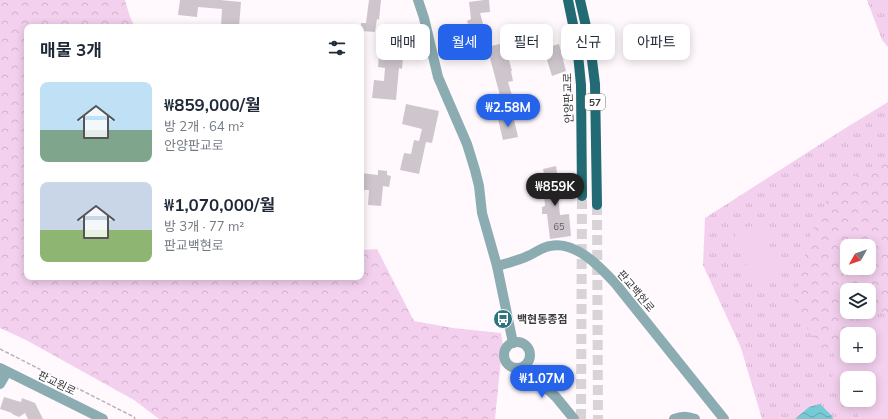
<!DOCTYPE html>
<html lang="ko">
<meta charset="utf-8">
<style>
:root{--surface:#fff;--page:#f6f6f7;--text:#1f2937;--muted:#747a83;--accent:#2563eb}
body{margin:0;font-family:Mulish,"Noto Sans KR",sans-serif;background:var(--page);color:var(--text);height:100vh;display:flex;flex-direction:column;font-size:15px;white-space:nowrap}
*{box-sizing:border-box;margin:0}
p{font-size:13px;color:var(--muted)}
.icon{flex:none;width:22px;height:22px;fill:none;stroke:currentColor;stroke-width:2;stroke-linecap:round;stroke-linejoin:round}
.map{position:relative;flex:1;overflow:hidden}
.panel{position:absolute;left:24px;top:24px;width:340px;height:256px;display:flex;flex-direction:column;background:var(--surface);border-radius:8px;box-shadow:0 2px 10px #0003}
.panel>*{flex:none}
.top-card{position:absolute;left:376px;top:24px;width:380px;height:36px;display:flex;gap:8px}
.needle{width:26px;rotate:230deg}
.fabs{position:absolute;left:840px;top:239px;display:grid;gap:8px}
.fabs a{display:grid;place-items:center;width:36px;height:36px;border-radius:8px;background:var(--surface);box-shadow:0 2px 10px #0003;font-size:20px}
.price{position:absolute;translate:-50% -34px;padding:0 9px;border-radius:14px;background:var(--accent);color:#fff;font-size:13px;line-height:26px;filter:drop-shadow(0 1px 2px #0008)}
.price::after{content:'';position:absolute;left:50%;top:24px;width:12px;height:9px;margin-left:-6px;background:inherit;clip-path:polygon(0 0,100% 0,50% 100%)}
.price.selected{background:#222;color:#fff}
ul{padding:0;list-style:none}
li{display:flex;align-items:center;gap:12px;height:100px;padding:0 16px}
li span{display:grid;place-items:center;flex:none;width:112px;height:80px;border-radius:8px;color:#555}
li>.icon{margin-inline-start:auto}
span .icon{width:48px;height:48px;fill:#fffc;stroke-width:1}
li b{font-size:17px}
h2{display:flex;justify-content:space-between;align-items:center;height:48px;padding:0 16px;font-size:17px}
.chip{padding:0 14px;border-radius:8px;background:var(--surface);box-shadow:0 2px 10px #0003;font-size:14px;line-height:36px}
.chip.selected{background:var(--accent);color:#fff}
.map>svg:first-child{display:block}
</style>
<div class="map">
<svg width="888" height="419" viewBox="0 0 888 419">
<defs>
<pattern id="grass-tufts" width="24" height="20" patternUnits="userSpaceOnUse"><rect width="24" height="20" fill="#f3d0ee"/><path d="M3 7l-1-3M5 7V3M7 7l1-3M15 17l-1-3M17 17v-4M19 17l1-3" fill="none" stroke="#d1b3cd"/></pattern>
<pattern id="forest-crowns" width="20" height="18" patternUnits="userSpaceOnUse"><rect width="20" height="18" fill="#f3d0ee"/><path d="M2 6a3 3 0 1 1 6 0M12 15a3 3 0 1 1 6 0" fill="none" stroke="#d1b3cd"/></pattern>
<pattern id="water-waves" width="16" height="10" patternUnits="userSpaceOnUse"><rect width="16" height="10" fill="#75cad6"/><path d="M0 5q4-4 8 0t8 0" fill="none" stroke="#61a5af"/></pattern>
</defs>
<rect width="100%" height="100%" fill="#fff9fe"/>
<g fill="url(#grass-tufts)" fill-rule="evenodd">
<path d="M 867,0 L 888,0 L 888,47 L 882,40 Z"/>
<path d="M 888,102 L 888,419 L 762,419 L 741,348 L 703,265 L 705,218 L 844,129 ZM 847,246 L 869,246 L 869,268 L 847,268 ZM 847,290 L 869,290 L 869,312 L 847,312 ZM 847,334 L 869,334 L 869,356 L 847,356 ZM 847,378 L 869,378 L 869,400 L 847,400 Z"/>
</g>
<g fill="url(#forest-crowns)" fill-rule="evenodd">
<path d="M 0,0 L 125,0 L 130,17 L 135,27 L 27,27 L 27,277 L 361,277 L 361,250 L 377,249 L 414,321 L 453,328 L 501,333 L 503,345 L 502,349 L 495,419 L 159,419 L 134,400 L 26,340 L 0,328 Z"/>
<path d="M 888,159 L 888,313 L 880,311 L 822,352 L 793,305 L 810,237 L 832,188 ZM 847,246 L 869,246 L 869,268 L 847,268 ZM 847,290 L 869,290 L 869,312 L 847,312 Z"/>
</g>
<g fill="#f3d0ee">
<path d="M 750,226 L 762,229 L 767,236 L 766,245 C 755,252 751,257 738,252 L 732,242 L 736,233 Z"/>
<path d="M 768,247 L 774,248 L 780,254 L 784,264 C 783,266 782,268 781,270 C 775,279 758,285 749,277 C 746,276 745,272 743,269 L 751,259 Z"/>
<path d="M 888,322 L 888,419 L 860,419 L 849,400 L 869,400 L 869,378 L 847,378 L 847,398 L 832,380 L 834,353 L 847,341 L 847,356 L 869,356 L 869,334 L 854,334 L 865,323 Z"/>
</g>
<path fill="url(#water-waves)" d="M 820,404 L 832,416 L 833,419 L 795,419 L 809,407 Z"/>
<g fill="#cfc6cd">
<path d="M 180,0 L 220,0 L 241,2 L 239,27 L 221,27 L 222,9 L 198,7 L 197,17 L 178,15 Z"/>
<path d="M 369,0 L 381,0 L 379,20 L 377,19 L 375,32 L 361,31 L 361,23 L 366,23 Z"/>
<path d="M 484,0 L 489,0 L 490,12 L 480,13 L 488,42 L 474,46 L 467,21 L 471,19 L 469,2 Z"/>
<path d="M 544,36 L 548,47 L 559,44 L 566,71 L 552,76 L 546,57 L 538,59 L 536,51 L 533,52 L 529,40 Z"/>
<path d="M 380,41 L 404,43 L 402,69 L 399,68 L 396,100 L 372,98 L 374,80 L 384,81 L 385,68 L 378,67 Z"/>
<path d="M 504,43 L 512,71 L 511,71 L 513,81 L 508,82 L 513,99 L 502,103 L 487,47 Z"/>
<path d="M 406,104 L 439,111 L 432,143 L 426,142 L 419,174 L 400,170 L 404,153 L 411,154 L 414,140 L 419,141 L 422,129 L 402,124 Z"/>
<path d="M 513,115 L 518,137 L 503,140 L 498,119 Z"/>
<path d="M 556,166 L 559,186 L 557,186 L 560,215 L 569,214 L 571,236 L 550,239 L 547,214 L 542,214 L 542,207 L 545,206 L 544,194 L 548,193 L 543,169 Z"/>
<path d="M 378,170 L 387,171 L 387,175 L 391,176 L 389,187 L 383,186 L 381,206 L 368,205 L 369,190 L 361,190 L 361,173 L 378,175 Z"/>
<path d="M 4,397 L 21,402 L 22,398 L 35,403 L 43,419 L 28,419 L 25,413 L 19,417 L 12,414 L 12,413 L 0,409 Z"/>
</g>
<g fill="none" stroke-linecap="round" stroke-linejoin="round">
<g stroke="#d8d3d7" stroke-width="10" stroke-dasharray="10 5" stroke-linecap="butt">
<path d="M 597,205 L 598,419"/>
<path d="M 581,419 L 582,196"/>
</g>
<path stroke="#b8b3b7" stroke-width="1.5" stroke-dasharray="4 2" stroke-linecap="butt" d="M 0,349 L 134,417 L 135,419"/>
<g stroke="#8badb2" stroke-width="10">
<path d="M 418,0 L 424,18 L 438,77 L 467,144 L 475,170 L 479,186 L 482,213 L 497,266 L 513,343"/>
<path d="M 497,266 C 508,263 520,260 530,255 C 537,252 542,247 550,246 C 575,240 600,267 615,283 L 724,419"/>
<circle cx="517" cy="355" r="13"/>
<path d="M 524,367 L 556,397 L 574,419"/>
<path d="M 0,368 L 103,419"/>
<path d="M 0,384 L 7,372"/>
<path d="M 674,419 C 682,416 687,416 695,419"/>
</g>
<g stroke="#226b74" stroke-width="10">
<path d="M 568,0 L 577,44 L 581,85 L 582,196"/>
<path d="M 580,0 L 590,44 L 595,84 L 597,205"/>
</g>
</g>
<defs>
<symbol id="bus-disc" viewBox="-11 -11 22 22"><circle r="9.5" fill="#2c757e" stroke="#fff"/><path d="M-5-6H5V4H4V6H2V4H-2V6H-4V4H-5ZM-3.5-4V0h7V-4ZM-3.5 1.2v1.5H-2V1.2ZM2 1.2v1.5H3.5V1.2Z" fill="#fff"/></symbol>
</defs>
<g fill-rule="evenodd">
<use href="#bus-disc" x="492" y="308" width="22" height="22"/>
</g>
<g text-anchor="middle" dominant-baseline="central" stroke-width="3" stroke-linejoin="round" paint-order="stroke">
<g font-size="9" fill="#615c60">
<text x="559" y="226">65</text>
</g>
<rect fill="#fff" stroke="#767476" stroke-width="1" x="585" y="94" width="20" height="16" rx="3"/>
<g font-size="10" font-weight="bold" fill="#3c393c">
<text x="595" y="102">57</text>
</g>
<g font-size="11" fill="#3c393c" stroke="#fff">
<text transform="translate(568 98) rotate(-92)">안양판교로</text>
<text transform="translate(636 291) rotate(50)">판교백현로</text>
<text transform="translate(57 383) rotate(26)">판교원로</text>
</g>
<g font-size="11" font-weight="bold" fill="#3c393c" stroke="#fff" text-anchor="start">
<text x="517" y="319">백현동종점</text>
</g>
</g>
</svg>
<div class="fabs">
<a><svg class="needle" viewBox="-14 -14 28 28"><path d="M0-13l5 13h-10z" fill="#e53935"/><path d="M0 13l5-13h-10z" fill="#747a83"/></svg></a>
<a><svg class="icon" aria-label="layers" viewBox="0 0 24 24"><path d="M12 4l9 5-9 5-9-5zM3 14l9 5 9-5"/></svg></a>
<a>+</a>
<a>−</a>
</div>
<b class="price" style="left:508px;top:128px">₩2.58M</b>
<b class="price selected" style="left:555px;top:207px">₩859K</b>
<b class="price" style="left:542px;top:399px">₩1.07M</b>
<div class="top-card">
<a class="chip">매매</a>
<a class="chip selected">월세</a>
<a class="chip">필터</a>
<a class="chip">신규</a>
<a class="chip">아파트</a>
</div>
<section class="panel">
<h2>매물 3개<svg class="icon" aria-label="filters" viewBox="0 0 24 24"><path d="M4 7h16M4 17h16"/><circle cx="9" cy="7" r="2"/><circle cx="15" cy="17" r="2"/></svg></h2>
<ul>
<li><span style="background:linear-gradient(#bfe0f5 60%,#7fa58c 0)"><svg class="icon" aria-label="home" viewBox="0 0 24 24"><path d="M3 11l9-7 9 7M6 9v11h12V9"/></svg></span><div><b>₩859,000/월</b><p>방 2개 · 64 m²</p><p>안양판교로</p></div></li>
<li><span style="background:linear-gradient(#c9d6e8 60%,#8fb573 0)"><svg class="icon" aria-label="home" viewBox="0 0 24 24"><path d="M3 11l9-7 9 7M6 9v11h12V9"/></svg></span><div><b>₩1,070,000/월</b><p>방 3개 · 77 m²</p><p>판교백현로</p></div></li>
</ul>
</section>
</div>
